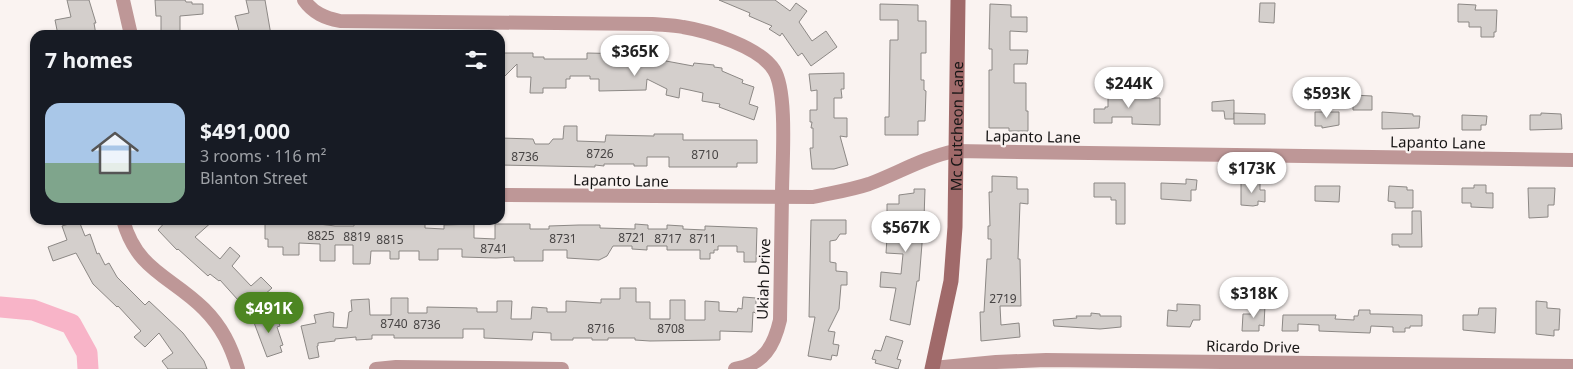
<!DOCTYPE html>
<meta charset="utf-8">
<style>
:root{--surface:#171b24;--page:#20242c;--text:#f1f3f6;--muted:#9ea1a6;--line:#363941;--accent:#4d8622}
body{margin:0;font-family:"Noto Sans",sans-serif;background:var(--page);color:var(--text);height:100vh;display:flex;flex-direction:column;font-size:19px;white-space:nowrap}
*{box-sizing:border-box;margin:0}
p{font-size:16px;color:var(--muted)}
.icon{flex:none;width:28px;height:28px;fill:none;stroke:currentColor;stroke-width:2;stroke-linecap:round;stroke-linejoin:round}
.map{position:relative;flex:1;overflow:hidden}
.panel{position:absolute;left:30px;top:30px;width:475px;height:195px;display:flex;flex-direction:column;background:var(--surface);border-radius:15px;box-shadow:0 1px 4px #0004}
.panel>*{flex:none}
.price{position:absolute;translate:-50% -42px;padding:0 11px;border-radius:18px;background:#fff;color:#222;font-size:16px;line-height:32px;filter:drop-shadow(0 1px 2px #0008)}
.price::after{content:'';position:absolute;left:50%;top:30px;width:15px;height:11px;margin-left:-8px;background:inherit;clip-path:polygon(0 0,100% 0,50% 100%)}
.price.active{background:var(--accent);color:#fff}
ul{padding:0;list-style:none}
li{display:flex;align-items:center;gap:15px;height:125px;padding:0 15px}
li+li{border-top:1px solid var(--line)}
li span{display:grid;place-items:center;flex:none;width:140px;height:100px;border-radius:15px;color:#555}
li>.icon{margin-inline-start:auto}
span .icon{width:60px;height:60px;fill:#fffc;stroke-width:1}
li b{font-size:21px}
h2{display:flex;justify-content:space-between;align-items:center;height:60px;padding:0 15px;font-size:21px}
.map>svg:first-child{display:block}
</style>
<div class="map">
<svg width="1573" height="369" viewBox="0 0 1573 369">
<rect width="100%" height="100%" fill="#faf3f1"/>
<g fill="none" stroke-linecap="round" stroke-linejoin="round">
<path stroke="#f8b4c8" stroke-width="21" d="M 0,307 L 33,310 L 71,324 L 87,353 L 88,369"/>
</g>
<g fill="#d4cfcc" stroke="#8c8885">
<path d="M 67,0 L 89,0 L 96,23 L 94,23 L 96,35 L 58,35 L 55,20 L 71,17 Z"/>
<path d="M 155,0 L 185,0 L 186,2 L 192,2 L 192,4 L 203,4 L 203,14 L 180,16 L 180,35 L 161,35 L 161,16 L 156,16 Z"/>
<path d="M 246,0 L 265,0 L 271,35 L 240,35 L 235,16 L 249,13 Z"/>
<path d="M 719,0 L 775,0 L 790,11 L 796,3 L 807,11 L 799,22 L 812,41 L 826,31 L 837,47 L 811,66 L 802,53 L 798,56 L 782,33 L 780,36 L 769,29 L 772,26 L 749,16 L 750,13 Z"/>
<path d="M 1260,3 L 1275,3 L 1274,23 L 1259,22 Z"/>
<path d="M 880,4 L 918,5 L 918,21 L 926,21 L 926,53 L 921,53 L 921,80 L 924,80 L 924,90 L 926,91 L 925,121 L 918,121 L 918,135 L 885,135 L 885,117 L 889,117 L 890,40 L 898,40 L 898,20 L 880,20 Z"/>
<path d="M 990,4 L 1011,5 L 1011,17 L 1027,17 L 1027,32 L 1010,31 L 1010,50 L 1028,50 L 1027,64 L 1014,64 L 1014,83 L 1026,83 L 1026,111 L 1028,111 L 1028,131 L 1009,131 L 1009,128 L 989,128 L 989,70 L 992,70 L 992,49 L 989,49 Z"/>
<path d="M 1458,4 L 1476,5 L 1475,10 L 1497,10 L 1496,32 L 1494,32 L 1494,37 L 1481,37 L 1481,27 L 1469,27 L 1469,22 L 1458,22 Z"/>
<path d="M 500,53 L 533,53 L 533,57 L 544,57 L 544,59 L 587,59 L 587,53 L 632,54 L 632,58 L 655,59 L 656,55 L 666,57 L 666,61 L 693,66 L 694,63 L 714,65 L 714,67 L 722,68 L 722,71 L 743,80 L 742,83 L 754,87 L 749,104 L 758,107 L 754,120 L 719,107 L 720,104 L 702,101 L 703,93 L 680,88 L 679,98 L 666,95 L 667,89 L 647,79 L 646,90 L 599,91 L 599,79 L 590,79 L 590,76 L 570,76 L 570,79 L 566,79 L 566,88 L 543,88 L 543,93 L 530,93 L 531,77 L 517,77 L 517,64 L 500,81 Z"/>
<path d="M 844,73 L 844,89 L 841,89 L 842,98 L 834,98 L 834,118 L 847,118 L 847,137 L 840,136 L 848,165 L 834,169 L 812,169 L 810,148 L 813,148 L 813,128 L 811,128 L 812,122 L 810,122 L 810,110 L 817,110 L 817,90 L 811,91 L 809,74 Z"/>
<path d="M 1108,87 L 1125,87 L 1125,98 L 1160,98 L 1160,125 L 1132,124 L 1132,117 L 1112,117 L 1112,123 L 1094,123 L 1094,109 L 1105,109 L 1105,107 L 1108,107 Z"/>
<path d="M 1353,95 L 1372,96 L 1372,110 L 1353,110 Z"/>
<path d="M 1234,100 L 1234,119 L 1225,119 L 1224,111 L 1212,111 L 1212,102 Z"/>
<path d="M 1315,112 L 1339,112 L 1339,125 L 1322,128 L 1322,126 L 1315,126 Z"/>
<path d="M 1382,112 L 1413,114 L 1413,116 L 1420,116 L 1419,128 L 1382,129 Z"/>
<path d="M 1234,113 L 1265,114 L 1265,124 L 1234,124 Z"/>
<path d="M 1541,113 L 1561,114 L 1562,129 L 1530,130 L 1530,115 L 1541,115 Z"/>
<path d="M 1462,115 L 1487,116 L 1486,125 L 1481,125 L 1481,130 L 1462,130 Z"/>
<path d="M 564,126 L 577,126 L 577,141 L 605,142 L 606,135 L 654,136 L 654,134 L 683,134 L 683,140 L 757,140 L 757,163 L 737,163 L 737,167 L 669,167 L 669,157 L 647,157 L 647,166 L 634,166 L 634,164 L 604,164 L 604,166 L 595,165 L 595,167 L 500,165 L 500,138 L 533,139 L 535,144 L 549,144 L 553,139 L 563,139 Z"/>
<path d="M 992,176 L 1017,177 L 1017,189 L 1028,189 L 1028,204 L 1020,203 L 1018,259 L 1020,259 L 1021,306 L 1000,306 L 1001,325 L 1019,323 L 1020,337 L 981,341 L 980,312 L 984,312 L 987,259 L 991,259 L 991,239 L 988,239 L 988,226 L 990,226 L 989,192 L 992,192 Z"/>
<path d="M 1186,179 L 1197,180 L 1196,190 L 1191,190 L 1191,201 L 1161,199 L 1161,183 L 1186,184 Z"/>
<path d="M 1094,183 L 1125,183 L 1125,224 L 1116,224 L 1116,200 L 1111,200 L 1111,197 L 1094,197 Z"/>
<path d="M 1241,183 L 1260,183 L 1260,190 L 1265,190 L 1265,202 L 1258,201 L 1258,205 L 1253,206 L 1241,205 Z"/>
<path d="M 1474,185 L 1486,185 L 1486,193 L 1493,193 L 1493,208 L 1471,207 L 1471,203 L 1462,203 L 1462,188 L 1474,188 Z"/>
<path d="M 1315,186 L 1340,186 L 1339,202 L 1315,201 Z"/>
<path d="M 1389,186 L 1407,187 L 1407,190 L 1413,190 L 1413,208 L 1395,208 L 1395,202 L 1388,201 Z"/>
<path d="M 1528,188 L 1555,188 L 1554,205 L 1548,205 L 1548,217 L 1529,218 Z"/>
<path d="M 914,189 L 925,189 L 924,219 L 919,281 L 917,281 L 910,325 L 890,320 L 896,288 L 880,287 L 881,272 L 901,274 L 903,254 L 886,253 L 887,238 L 902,238 L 902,219 L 887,218 L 887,204 L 899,204 L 899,195 L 914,193 Z"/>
<path d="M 1412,211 L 1421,211 L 1422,247 L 1399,247 L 1399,245 L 1392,245 L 1392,234 L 1412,234 Z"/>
<path d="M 167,220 L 214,220 L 195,237 L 220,259 L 230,247 L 240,256 L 232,266 L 251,286 L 261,277 L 272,288 L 247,310 L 220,280 L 219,281 L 210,274 L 208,276 L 178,249 L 177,250 L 158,230 Z"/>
<path d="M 811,220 L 846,220 L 846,234 L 840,234 L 836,240 L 830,241 L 830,262 L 836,263 L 836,271 L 847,272 L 847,285 L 841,285 L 839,309 L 828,331 L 835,332 L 833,344 L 839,345 L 837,356 L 832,355 L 831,360 L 808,356 L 815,317 L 809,317 Z"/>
<path d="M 79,221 L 85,236 L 90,234 L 97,254 L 99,253 L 105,265 L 109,263 L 117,277 L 145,305 L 149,301 L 183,333 L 204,361 L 207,369 L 168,369 L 162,361 L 173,353 L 159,333 L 145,347 L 134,337 L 141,331 L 118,306 L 117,307 L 93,284 L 76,253 L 53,261 L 48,247 L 67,240 L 62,226 Z"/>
<path d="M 265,222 L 319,222 L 319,224 L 335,226 L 354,226 L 354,222 L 425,224 L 425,228 L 444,229 L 444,225 L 474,224 L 474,238 L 495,239 L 495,224 L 530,224 L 530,229 L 549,229 L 549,226 L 579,225 L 600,225 L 600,228 L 635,229 L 635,224 L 648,225 L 648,229 L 667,229 L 667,225 L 683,226 L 683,229 L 705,230 L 705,226 L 757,228 L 756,262 L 744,262 L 744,252 L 737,252 L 737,246 L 718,246 L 718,250 L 714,250 L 714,253 L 710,253 L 710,259 L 700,259 L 700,250 L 667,250 L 667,246 L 647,246 L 647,250 L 632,249 L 632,246 L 613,246 L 607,256 L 599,260 L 567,258 L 567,250 L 543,250 L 543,261 L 514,261 L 514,257 L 496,258 L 462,257 L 462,249 L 438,249 L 438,260 L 419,260 L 419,251 L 399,251 L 399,259 L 390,259 L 390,251 L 371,251 L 370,264 L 353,264 L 353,245 L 335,245 L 335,261 L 320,261 L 320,244 L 299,243 L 299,255 L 283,255 L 283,247 L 268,247 L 268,239 L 265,239 Z"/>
<path d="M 620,288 L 636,288 L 636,302 L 650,302 L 650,319 L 670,319 L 670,300 L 685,300 L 685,320 L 705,320 L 705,301 L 719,302 L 719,311 L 737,312 L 738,308 L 742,309 L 743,297 L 756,298 L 756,313 L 753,312 L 752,332 L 720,331 L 720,340 L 650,341 L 635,340 L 635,338 L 608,338 L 608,340 L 592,340 L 592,338 L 573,338 L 573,340 L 551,340 L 551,333 L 533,332 L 532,340 L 484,338 L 484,329 L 463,329 L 463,338 L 394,338 L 394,335 L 372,335 L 372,339 L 356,340 L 356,337 L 335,339 L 335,341 L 318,343 L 318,346 L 317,346 L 319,357 L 309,359 L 301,326 L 316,323 L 314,315 L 330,312 L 334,313 L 333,327 L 347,328 L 349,312 L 352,311 L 351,300 L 369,299 L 370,315 L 391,315 L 391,298 L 408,298 L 408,313 L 427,313 L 427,307 L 477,308 L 477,312 L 497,312 L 497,301 L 512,301 L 511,319 L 531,319 L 532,307 L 547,308 L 547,312 L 566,312 L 566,301 L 601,303 L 601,299 L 620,299 Z"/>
<path d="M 1536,301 L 1547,302 L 1547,308 L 1560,309 L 1559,330 L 1554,330 L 1554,336 L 1536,334 Z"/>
<path d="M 1177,304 L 1200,305 L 1200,320 L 1193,320 L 1190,327 L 1167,326 L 1168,310 L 1177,311 Z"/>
<path d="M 1251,304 L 1265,305 L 1264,326 L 1259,325 L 1259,331 L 1242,331 L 1243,314 L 1252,314 Z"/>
<path d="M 1479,308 L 1496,308 L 1495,333 L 1463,330 L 1463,315 L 1478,315 Z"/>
<path d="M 1359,310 L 1370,310 L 1370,314 L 1377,314 L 1422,315 L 1422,326 L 1410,326 L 1410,328 L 1405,328 L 1405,332 L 1393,332 L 1393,327 L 1371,326 L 1370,333 L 1319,331 L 1319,325 L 1298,324 L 1298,331 L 1282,331 L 1283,315 L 1336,315 L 1335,319 L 1354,320 L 1354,316 L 1358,316 Z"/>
<path d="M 275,312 L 280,326 L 277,327 L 283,345 L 280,346 L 282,352 L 267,357 L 253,320 Z"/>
<path d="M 1091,313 L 1100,314 L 1100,316 L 1121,316 L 1121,327 L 1100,329 L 1054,326 L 1053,320 L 1077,318 L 1076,316 L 1091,316 Z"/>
<path d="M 886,336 L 903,341 L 897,359 L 901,360 L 898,369 L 875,363 L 876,360 L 872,359 L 875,350 L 881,351 Z"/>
</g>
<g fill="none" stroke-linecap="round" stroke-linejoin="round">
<g stroke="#be9797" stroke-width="14">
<path d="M 123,0 L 131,35"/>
<path d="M 304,0 C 313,13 325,18 340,21 L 652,24 C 662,25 673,25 683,27 C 708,31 760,47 774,70 C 788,92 782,165 782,194 C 781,236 781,278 780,320 C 774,346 764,364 735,369"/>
<path d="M 500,195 L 813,197 C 831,193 851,190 869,184 C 898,173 925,157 955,151 L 1573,160"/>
<path d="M 123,220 C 137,271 171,276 204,309 C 222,327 231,346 238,369"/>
<path d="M 933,368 L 996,362 L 1046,360 L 1573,366"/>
<path d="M 376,369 L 396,367 L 562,369"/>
</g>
<path stroke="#a06a6a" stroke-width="15" id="s1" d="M 932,369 L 951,281 L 955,227 L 958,0"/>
</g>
<g text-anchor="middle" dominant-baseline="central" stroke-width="4.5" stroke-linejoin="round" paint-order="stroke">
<g font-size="12" fill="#474444">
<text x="600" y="153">8726</text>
<text x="705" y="154">8710</text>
<text x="525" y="156">8736</text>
<text x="321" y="235">8825</text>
<text x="357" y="236">8819</text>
<text x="632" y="237">8721</text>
<text x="563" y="238">8731</text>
<text x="668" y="238">8717</text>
<text x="703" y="238">8711</text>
<text x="390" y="239">8815</text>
<text x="494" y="248">8741</text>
<text x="1003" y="298">2719</text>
<text x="394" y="323">8740</text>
<text x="427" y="324">8736</text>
<text x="601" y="328">8716</text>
<text x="671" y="328">8708</text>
</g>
<g font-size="15" fill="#181616" stroke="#faf3f1">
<text stroke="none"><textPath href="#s1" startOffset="245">Mc Cutcheon Lane</textPath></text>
<text transform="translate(1033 136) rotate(1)">Lapanto Lane</text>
<text transform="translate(1438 142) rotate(1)">Lapanto Lane</text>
<text transform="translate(621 180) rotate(1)">Lapanto Lane</text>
<text transform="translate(763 279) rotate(-88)">Ukiah Drive</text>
<text transform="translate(1253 346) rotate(1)">Ricardo Drive</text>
</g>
</g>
</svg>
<b class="price" style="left:635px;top:77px">$365K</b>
<b class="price" style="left:1129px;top:109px">$244K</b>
<b class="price" style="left:1327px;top:119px">$593K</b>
<b class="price" style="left:1252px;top:194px">$173K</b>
<b class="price" style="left:906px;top:253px">$567K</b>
<b class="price" style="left:1254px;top:319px">$318K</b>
<b class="price active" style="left:269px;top:334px">$491K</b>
<section class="panel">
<h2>7 homes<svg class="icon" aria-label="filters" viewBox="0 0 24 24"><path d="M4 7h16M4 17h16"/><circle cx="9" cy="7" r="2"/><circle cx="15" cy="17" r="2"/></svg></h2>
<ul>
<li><span style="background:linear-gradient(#a9c7e8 60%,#7fa58c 0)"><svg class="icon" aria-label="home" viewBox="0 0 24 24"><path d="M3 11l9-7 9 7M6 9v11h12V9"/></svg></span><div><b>$491,000</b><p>3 rooms · 116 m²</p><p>Blanton Street</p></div></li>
</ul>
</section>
</div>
